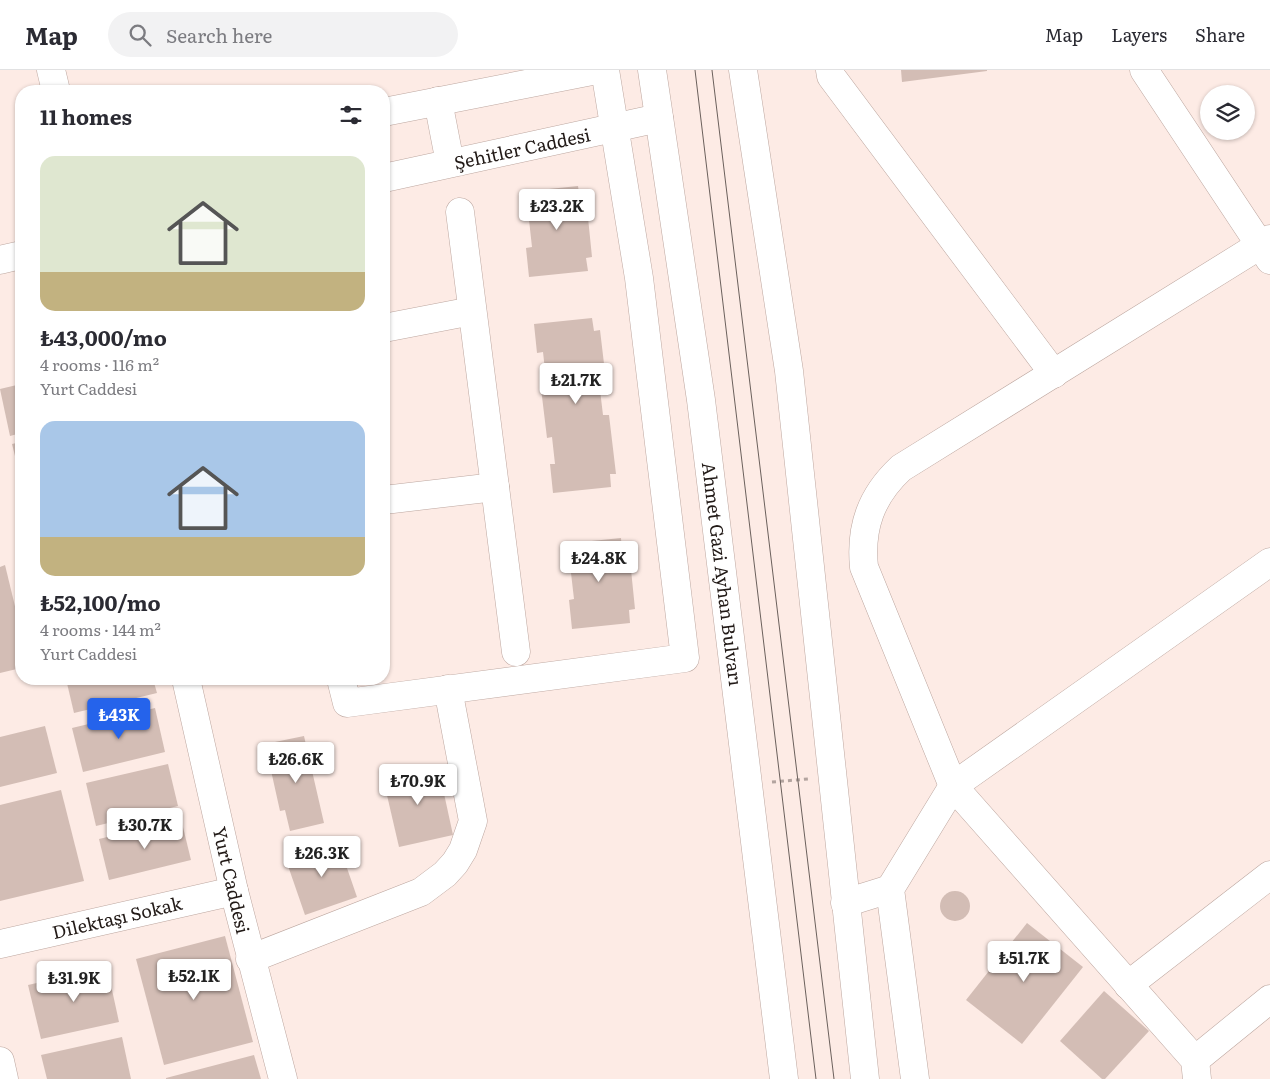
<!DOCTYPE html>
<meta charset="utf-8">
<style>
:root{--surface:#fff;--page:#f2f2f3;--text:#2b2b33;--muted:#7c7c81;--line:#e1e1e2;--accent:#2563eb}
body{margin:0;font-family:Literata,serif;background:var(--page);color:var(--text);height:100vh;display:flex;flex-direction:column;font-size:19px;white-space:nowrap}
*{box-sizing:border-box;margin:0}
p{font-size:16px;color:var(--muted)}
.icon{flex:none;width:28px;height:28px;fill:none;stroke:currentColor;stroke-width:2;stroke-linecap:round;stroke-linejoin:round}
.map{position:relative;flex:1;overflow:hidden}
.details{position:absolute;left:15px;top:15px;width:375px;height:600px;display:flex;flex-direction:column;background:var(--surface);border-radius:20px;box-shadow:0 1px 4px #0004}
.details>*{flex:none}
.buttons{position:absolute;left:1200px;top:15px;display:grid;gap:10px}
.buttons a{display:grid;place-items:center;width:55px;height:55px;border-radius:50%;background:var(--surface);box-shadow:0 1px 4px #0004;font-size:25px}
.price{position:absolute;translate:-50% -42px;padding:0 11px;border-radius:5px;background:#fff;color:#222;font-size:16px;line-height:32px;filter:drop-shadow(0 1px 2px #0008)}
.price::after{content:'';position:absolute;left:50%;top:30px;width:15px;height:11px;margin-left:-8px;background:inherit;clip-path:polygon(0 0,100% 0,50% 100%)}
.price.on{background:var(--accent);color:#fff}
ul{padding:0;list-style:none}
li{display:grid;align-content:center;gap:10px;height:265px;padding:0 25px}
li span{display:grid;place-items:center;height:155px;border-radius:15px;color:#555}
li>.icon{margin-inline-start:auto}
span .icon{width:90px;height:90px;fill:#fffc;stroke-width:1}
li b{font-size:21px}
h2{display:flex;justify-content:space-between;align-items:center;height:60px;padding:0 25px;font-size:21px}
header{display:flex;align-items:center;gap:30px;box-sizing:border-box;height:70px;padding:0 25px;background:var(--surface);border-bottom:1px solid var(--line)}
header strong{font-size:24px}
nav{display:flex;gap:28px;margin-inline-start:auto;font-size:18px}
.search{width:350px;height:45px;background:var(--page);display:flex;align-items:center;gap:12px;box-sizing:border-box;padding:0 18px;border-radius:28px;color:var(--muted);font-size:19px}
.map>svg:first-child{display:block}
</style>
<header>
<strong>Map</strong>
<div class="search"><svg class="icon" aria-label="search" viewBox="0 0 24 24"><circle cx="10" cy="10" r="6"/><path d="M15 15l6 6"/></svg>Search here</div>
<nav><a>Map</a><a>Layers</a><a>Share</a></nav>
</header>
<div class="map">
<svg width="1270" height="1009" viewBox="0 0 1270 1009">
<rect width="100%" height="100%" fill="#fdebe5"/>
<g fill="#d3bdb5">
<path d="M 901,0 L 987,0 L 987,1 L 902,12 Z"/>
<path d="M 578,116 L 580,129 L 586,128 L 592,187 L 586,188 L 588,201 L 529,207 L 526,178 L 532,177 L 529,150 L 523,151 L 520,122 Z"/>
<path d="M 592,248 L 594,261 L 600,260 L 607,319 L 600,320 L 603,345 L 609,345 L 616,404 L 610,404 L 611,417 L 553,423 L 550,394 L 555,394 L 552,367 L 547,368 L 540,310 L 546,309 L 543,282 L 537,283 L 534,254 Z"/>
<path d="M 21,314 L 21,363 L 10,366 L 0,319 Z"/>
<path d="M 21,372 L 21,410 L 12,374 Z"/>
<path d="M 621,468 L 622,481 L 629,480 L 635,539 L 629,540 L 630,553 L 572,559 L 569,530 L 574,529 L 571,503 L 565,503 L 562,474 Z"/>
<path d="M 5,495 L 21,561 L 21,598 L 0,603 L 0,497 Z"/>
<path d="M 66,609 L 153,609 L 157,623 L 74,643 Z"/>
<path d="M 155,638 L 165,682 L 83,702 L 72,658 Z"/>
<path d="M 45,656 L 57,703 L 0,717 L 0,667 Z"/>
<path d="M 304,666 L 324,753 L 290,761 L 285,740 L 280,741 L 270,696 L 275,695 L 270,673 Z"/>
<path d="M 168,694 L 178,736 L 96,756 L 86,713 Z"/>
<path d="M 438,696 L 453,765 L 399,777 L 383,708 Z"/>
<path d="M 61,720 L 84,811 L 0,831 L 0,735 Z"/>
<path d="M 181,749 L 191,790 L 109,810 L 99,769 Z"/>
<path d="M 338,772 L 357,827 L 305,845 L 286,790 Z"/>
<circle cx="955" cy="836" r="15"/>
<path d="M 1027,853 L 1083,897 L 1022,974 L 966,930 Z"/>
<path d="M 225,866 L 253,972 L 164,995 L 136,889 Z"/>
<path d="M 107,897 L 119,952 L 41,969 L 28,915 Z"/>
<path d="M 1104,921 L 1149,961 L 1105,1009 L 1102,1009 L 1060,971 Z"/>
<path d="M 122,967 L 131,1009 L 47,1009 L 41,985 Z"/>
<path d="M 254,985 L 261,1009 L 166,1009 L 166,1008 Z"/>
</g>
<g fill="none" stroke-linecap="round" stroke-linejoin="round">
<defs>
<g id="minor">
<path d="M 51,0 L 56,21"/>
<path d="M 830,0 L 831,6 L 1054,304"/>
<path d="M 1144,0 L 1270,190"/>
<path d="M 438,31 L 450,93"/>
<path d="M 384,42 L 597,0"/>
<path d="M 384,108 L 659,48"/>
<path d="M 460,142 L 516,582"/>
<path d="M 0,190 L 21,185"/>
<path d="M 384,258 L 472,241"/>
<path d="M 384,430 L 495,417"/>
<path d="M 186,609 L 234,821 L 283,1009"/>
<path d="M 341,609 L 347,633 L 685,588 L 639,208 L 605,0"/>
<path d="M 845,833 L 890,819"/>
<path d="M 0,874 L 234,821"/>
<path d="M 250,889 L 421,822 L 445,804 L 455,793 L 463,780 L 473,751 L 448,619"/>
<path d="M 1128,915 L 1270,805"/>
<path d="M 1195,990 L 1270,929"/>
<path d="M 0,991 L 4,1009"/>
<path d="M 915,1009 L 890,819 L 953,716 L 1270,492"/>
<path d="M 1197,1009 L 1195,990 L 953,716 L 864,497 C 860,457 871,426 901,398 L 1270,169"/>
</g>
<g id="major">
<path d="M 652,0 L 701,330 L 784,1009"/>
<path d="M 743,0 L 789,301 L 865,1009"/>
</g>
</defs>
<use href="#minor" stroke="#bda7a0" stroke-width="29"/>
<use href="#major" stroke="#bda7a0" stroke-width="29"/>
<path stroke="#b3a49f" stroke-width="3" stroke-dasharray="4 4" stroke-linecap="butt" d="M 772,712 L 808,709"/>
<use href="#minor" stroke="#fff" stroke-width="28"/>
<use href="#major" stroke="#fff" stroke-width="28"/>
<g stroke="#6b605c" stroke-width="1">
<path d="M 695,0 L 816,1009"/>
<path d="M 712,0 L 834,1009"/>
</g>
</g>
<g text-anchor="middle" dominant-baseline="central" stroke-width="5" stroke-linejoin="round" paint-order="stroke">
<g font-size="18" fill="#221a17" stroke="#fff">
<text transform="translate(522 78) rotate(-12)">Şehitler Caddesi</text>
<text transform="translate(723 504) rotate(83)">Ahmet Gazi Ayhan Bulvarı</text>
<text transform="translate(232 810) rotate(77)">Yurt Caddesi</text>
<text transform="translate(117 847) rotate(-13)">Dilektaşı Sokak</text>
</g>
</g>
</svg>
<div class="buttons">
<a><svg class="icon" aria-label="layers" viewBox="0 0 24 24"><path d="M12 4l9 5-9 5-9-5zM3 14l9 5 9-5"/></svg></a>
</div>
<b class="price" style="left:557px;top:161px">₺23.2K</b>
<b class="price" style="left:576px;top:335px">₺21.7K</b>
<b class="price" style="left:599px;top:513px">₺24.8K</b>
<b class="price on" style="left:119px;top:670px">₺43K</b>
<b class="price" style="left:296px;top:714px">₺26.6K</b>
<b class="price" style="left:418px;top:736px">₺70.9K</b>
<b class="price" style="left:145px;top:780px">₺30.7K</b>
<b class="price" style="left:322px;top:808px">₺26.3K</b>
<b class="price" style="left:1024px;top:913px">₺51.7K</b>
<b class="price" style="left:194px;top:931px">₺52.1K</b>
<b class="price" style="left:74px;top:933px">₺31.9K</b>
<section class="details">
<h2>11 homes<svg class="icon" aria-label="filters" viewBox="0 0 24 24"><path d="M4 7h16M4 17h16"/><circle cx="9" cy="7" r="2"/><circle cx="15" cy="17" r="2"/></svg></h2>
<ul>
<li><span style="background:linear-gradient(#dfe7d0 75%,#c2b280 0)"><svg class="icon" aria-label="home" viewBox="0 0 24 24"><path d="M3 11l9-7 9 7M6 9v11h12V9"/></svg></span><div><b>₺43,000/mo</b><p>4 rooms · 116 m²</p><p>Yurt Caddesi</p></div></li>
<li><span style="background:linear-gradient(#a9c7e8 75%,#c2b280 0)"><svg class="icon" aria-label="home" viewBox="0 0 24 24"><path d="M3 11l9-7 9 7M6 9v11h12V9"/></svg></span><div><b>₺52,100/mo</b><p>4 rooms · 144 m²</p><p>Yurt Caddesi</p></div></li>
</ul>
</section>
</div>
